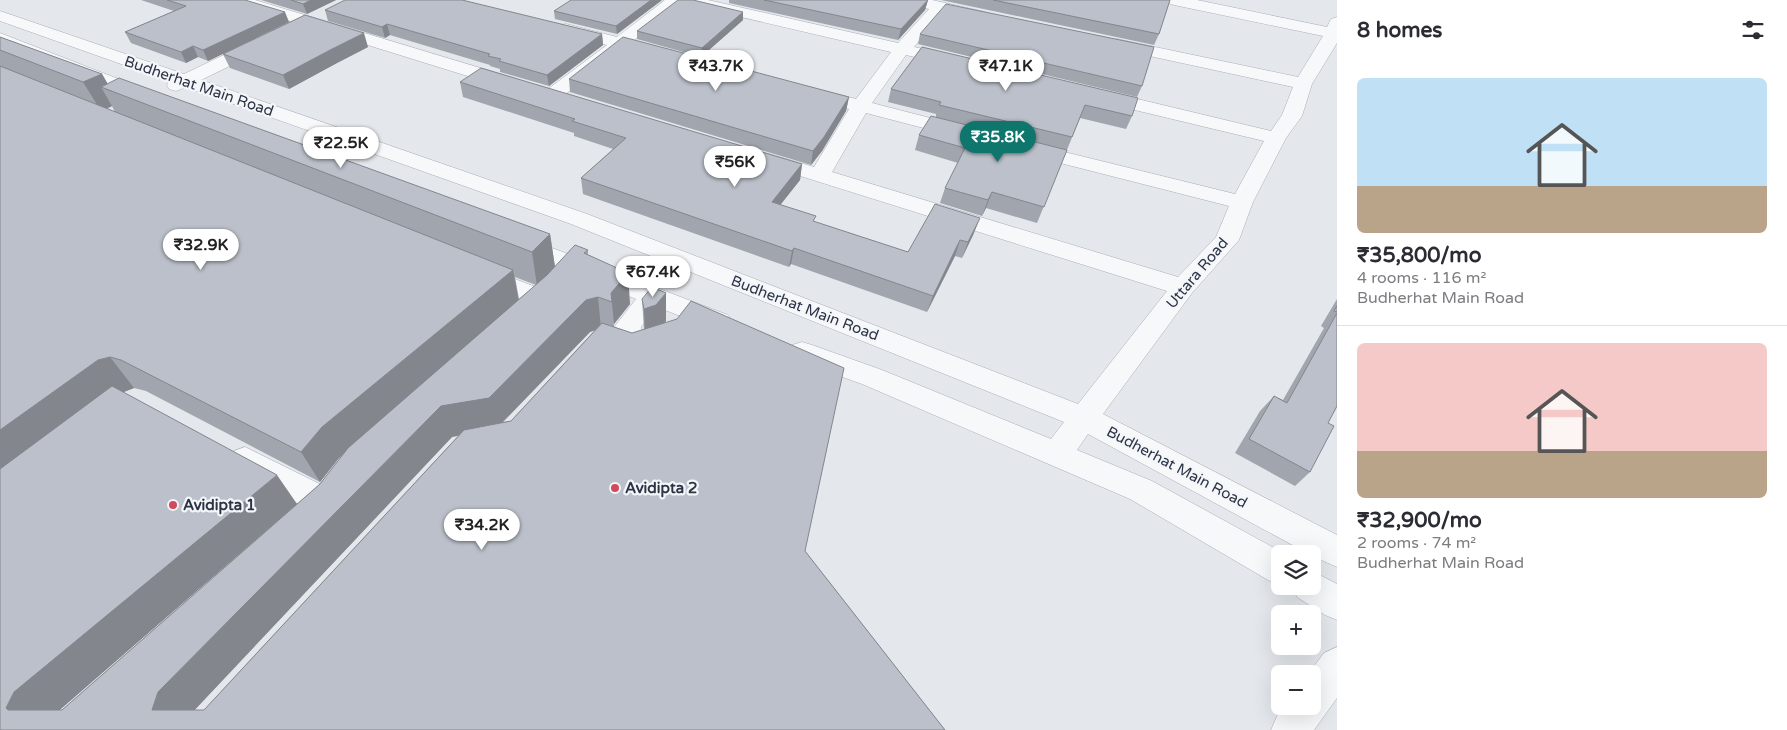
<!DOCTYPE html>
<meta charset="utf-8">
<style>
:root{--surface:#fff;--page:#f7f7f7;--text:#2b2b33;--muted:#7c7c81;--line:#e1e1e2;--accent:#0f766e}
body{margin:0;font-family:"Varela Round",sans-serif;background:var(--page);color:var(--text);height:100vh;display:flex;flex-direction:column;font-size:19px;white-space:nowrap}
*{box-sizing:border-box;margin:0}
p{font-size:16px;color:var(--muted)}
.icon{flex:none;width:28px;height:28px;fill:none;stroke:currentColor;stroke-width:2;stroke-linecap:round;stroke-linejoin:round}
.map{position:relative;flex:1;overflow:hidden}
.side{display:flex;flex-direction:column;background:var(--surface);width:450px}
.side>*{flex:none}
.controls{position:absolute;left:1271px;top:545px;display:grid;gap:10px}
.controls a{display:grid;place-items:center;width:50px;height:50px;border-radius:8px;background:var(--surface);box-shadow:0 5px 20px #0002;font-size:25px}
.price{position:absolute;translate:-50% -42px;padding:0 11px;border-radius:18px;background:#fff;color:#222;font-size:16px;line-height:32px;filter:drop-shadow(0 1px 2px #0008)}
.price::after{content:'';position:absolute;left:50%;top:30px;width:15px;height:11px;margin-left:-8px;background:inherit;clip-path:polygon(0 0,100% 0,50% 100%)}
.price.selected{background:var(--accent);color:#fff}
ul{padding:0;list-style:none}
li{display:grid;align-content:center;gap:10px;height:265px;padding:0 20px}
li+li{border-top:1px solid var(--line)}
li span{display:grid;place-items:center;height:155px;border-radius:8px;color:#555}
li>.icon{margin-inline-start:auto}
span .icon{width:90px;height:90px;fill:#fffc;stroke-width:1}
li b{font-size:21px}
h2{display:flex;justify-content:space-between;align-items:center;height:60px;padding:0 20px;font-size:21px}
main{display:flex;flex:1;min-height:0}
.map>svg:first-child{display:block}
</style>
<main>
<div class="map">
<svg width="1337" height="730" viewBox="0 0 1337 730">
<rect width="100%" height="100%" fill="#e4e7ec"/>
<g fill="none" stroke-linecap="round" stroke-linejoin="round">
<defs>
<g id="minor">
<path d="M 230,0 L 255,0 L 517,79 L 519,83 L 517,87 L 510,89 L 503,87 L 232,3 Z"/>
<path d="M 665,0 L 708,0 L 898,43 L 929,9 L 904,3 L 902,0 L 932,0 L 985,12 L 987,15 L 985,18 L 979,20 L 943,12 L 914,47 L 960,57 L 963,61 L 960,65 L 954,66 L 906,55 L 872,103 L 969,128 L 972,132 L 969,136 L 962,138 L 866,113 L 832,172 L 1178,277 L 1216,237 L 1229,206 L 1021,153 L 1018,149 L 1021,145 L 1028,143 L 1235,194 L 1264,141 L 1093,100 L 1091,96 L 1093,92 L 1100,90 L 1271,131 L 1282,115 L 1293,87 L 1117,49 L 1111,48 L 1108,44 L 1111,40 L 1117,39 L 1298,77 L 1323,36 L 1174,5 L 1168,3 L 1166,0 L 1197,0 L 1327,27 L 1331,19 L 1337,17 L 1337,43 L 1312,84 L 1302,116 L 1286,138 L 1253,202 L 1239,240 L 1192,293 L 1103,414 L 1337,535 L 1337,567 L 1312,556 L 1312,554 L 1309,554 L 1088,434 L 1077,450 L 1152,481 L 1285,554 L 1280,554 L 1280,585 L 1268,580 L 1130,499 L 862,384 L 792,359 L 788,352 L 792,345 L 802,342 L 812,345 L 882,370 L 1051,439 L 1064,422 L 571,224 L 186,87 L 176,91 L 169,89 L 167,85 L 169,81 L 0,21 L 0,11 L 184,74 L 253,41 L 259,40 L 265,41 L 268,45 L 265,49 L 201,80 L 587,214 L 1078,404 L 1167,291 L 759,163 L 756,159 L 759,155 L 766,153 L 814,167 L 849,109 L 805,98 L 803,94 L 805,90 L 812,88 L 856,99 L 891,52 L 681,3 L 633,41 L 658,47 L 661,51 L 658,55 L 652,56 L 623,49 L 558,100 L 551,102 L 544,100 L 542,96 L 544,92 L 607,45 L 560,33 L 558,29 L 560,25 L 566,24 L 617,37 Z"/>
<path d="M 0,33 L 152,92 L 154,96 L 152,100 L 145,102 L 138,100 L 0,44 Z"/>
<path d="M 518,235 L 728,315 L 732,322 L 728,329 L 719,331 L 657,307 L 641,327 L 647,353 L 643,360 L 633,363 L 623,360 L 619,353 L 615,326 L 636,299 L 510,247 L 506,242 L 510,237 Z"/>
<path d="M 482,266 L 551,293 L 555,299 C 546,313 533,324 517,319 L 513,313 L 523,301 L 473,280 L 470,274 L 473,268 Z"/>
<path d="M 245,447 L 336,492 L 341,502 L 336,512 L 325,516 L 314,512 L 234,469 L 230,460 L 234,451 Z"/>
<path d="M 1312,571 L 1337,584 L 1337,620 L 1325,615 L 1297,597 L 1292,586 L 1312,586 Z"/>
<path d="M 1337,647 L 1337,698 L 1314,730 L 1271,730 L 1277,716 L 1284,706 L 1312,706 L 1312,674 L 1308,674 L 1324,653 Z"/>
</g>
</defs>
<use href="#minor" stroke="#a9aeb7" stroke-width="1"/>
<use href="#minor" fill="#f7f8fa" fill-rule="evenodd"/>
</g>
<g fill="#a1a5ae" fill-rule="evenodd">
<path d="M 141,0 L 245,0 L 289,22 L 208,61 L 198,57 L 186,63 L 131,43 L 125,32 L 174,11 Z"/>
<path d="M 261,0 L 336,0 L 307,14 Z"/>
<path d="M 662,0 L 617,34 L 555,19 L 554,11 Z"/>
<path d="M 729,0 L 928,0 L 925,10 L 898,40 L 729,3 Z"/>
<path d="M 941,0 L 1170,0 L 1159,34 L 1154,45 Z"/>
<path d="M 325,10 L 602,34 L 603,45 L 549,86 L 500,72 L 500,69 L 490,66 L 490,65 L 390,35 L 385,38 L 328,21 Z"/>
<path d="M 743,12 L 743,20 L 701,57 L 637,39 L 637,31 Z"/>
<path d="M 920,34 L 1142,86 L 1137,97 L 918,44 Z"/>
<path d="M 0,37 L 102,74 L 108,84 L 550,234 L 555,267 L 588,250 L 588,255 L 630,304 L 614,324 L 614,327 L 632,333 L 644,330 L 642,299 L 666,321 L 664,323 L 805,551 L 945,730 L 0,730 ZM 112,106 L 115,112 L 107,109 ZM 515,277 L 536,285 L 519,299 ZM 595,330 L 511,421 L 503,422 L 590,332 ZM 134,388 L 146,391 L 320,482 L 339,458 L 344,453 L 320,484 L 297,504 L 123,392 ZM 459,435 L 204,710 L 194,710 L 452,437 ZM 282,517 L 62,710 L 59,710 Z"/>
<path d="M 368,47 L 337,63 L 289,89 L 230,68 L 223,54 Z"/>
<path d="M 922,47 L 1132,116 L 1126,129 L 1080,118 L 1037,223 L 986,208 L 982,216 L 940,203 L 945,188 L 958,163 L 915,150 L 919,135 L 936,118 L 936,114 L 888,102 L 891,89 Z"/>
<path d="M 569,79 L 849,97 L 846,111 L 822,151 L 811,165 L 570,92 Z"/>
<path d="M 460,82 L 802,164 L 800,180 L 780,205 L 815,222 L 908,252 L 974,233 L 962,258 L 955,256 L 927,312 L 791,264 L 789,267 L 583,194 L 581,178 L 613,149 L 574,136 L 574,133 L 463,97 Z"/>
<path d="M 1337,299 L 1337,406 L 1328,423 L 1310,472 L 1295,486 L 1235,453 L 1260,411 L 1274,396 L 1283,400 L 1324,328 L 1321,326 Z"/>
</g>
<g fill="#83868d">
<path d="M 311,0 L 336,0 L 307,14 L 303,4 Z"/>
<path d="M 651,0 L 662,0 L 617,34 L 616,26 Z"/>
<path d="M 928,0 L 925,10 L 898,40 L 901,29 Z"/>
<path d="M 285,12 L 289,22 L 208,61 L 203,50 Z"/>
<path d="M 743,12 L 743,20 L 701,57 L 702,48 Z"/>
<path d="M 387,24 L 390,35 L 385,38 L 382,27 Z"/>
<path d="M 364,33 L 368,47 L 337,63 L 289,89 L 283,75 L 332,49 Z"/>
<path d="M 602,34 L 603,45 L 549,86 L 547,75 Z"/>
<path d="M 193,46 L 198,57 L 186,63 L 181,52 Z"/>
<path d="M 102,74 L 112,92 L 101,87 L 112,106 L 101,111 L 83,82 Z"/>
<path d="M 849,97 L 846,111 L 822,151 L 811,165 L 813,151 Z"/>
<path d="M 802,164 L 800,180 L 770,218 L 772,202 Z"/>
<path d="M 992,192 L 986,208 L 982,216 L 988,200 Z"/>
<path d="M 980,218 L 974,233 L 962,258 L 968,242 Z"/>
<path d="M 550,234 L 555,267 L 537,286 L 532,252 Z"/>
<path d="M 960,240 L 955,256 L 927,312 L 933,296 Z"/>
<path d="M 794,248 L 791,264 L 789,267 L 792,251 Z"/>
<path d="M 513,270 L 519,302 L 339,458 L 320,482 L 301,452 L 322,427 Z"/>
<path d="M 628,273 L 630,304 L 614,324 L 611,293 Z"/>
<path d="M 666,293 L 666,321 L 657,333 L 645,338 L 644,309 Z"/>
<path d="M 598,297 L 601,328 L 590,332 L 497,428 L 452,437 L 190,715 L 152,710 L 158,692 L 441,406 L 586,300 Z"/>
<path d="M 110,357 L 134,388 L 124,392 L 0,484 L 0,430 L 98,360 Z"/>
<path d="M 277,475 L 297,504 L 54,715 L 8,710 L 6,708 L 14,692 Z"/>
</g>
<g fill="#bbc0ca" stroke="#83868d">
<path d="M 167,0 L 245,0 L 285,12 L 203,50 L 193,46 L 181,52 L 125,32 L 186,6 Z"/>
<path d="M 291,0 L 311,0 L 303,4 Z"/>
<path d="M 345,0 L 462,0 L 602,34 L 547,75 L 499,61 L 501,59 L 488,56 L 490,54 L 387,24 L 382,27 L 325,10 Z"/>
<path d="M 571,0 L 651,0 L 616,26 L 554,11 Z"/>
<path d="M 678,0 L 693,0 L 743,12 L 702,48 L 637,31 Z"/>
<path d="M 764,0 L 928,0 L 901,29 Z"/>
<path d="M 993,0 L 1170,0 L 1159,34 Z"/>
<path d="M 946,4 L 1154,47 L 1142,86 L 920,34 Z"/>
<path d="M 305,15 L 364,33 L 332,49 L 283,75 L 223,54 Z"/>
<path d="M 0,37 L 102,74 L 83,82 L 0,50 Z"/>
<path d="M 623,37 L 849,97 L 824,137 L 813,151 L 569,79 Z"/>
<path d="M 922,47 L 1138,98 L 1132,116 L 1085,105 L 1072,137 L 939,105 L 941,102 L 891,89 Z"/>
<path d="M 0,66 L 513,270 L 322,427 L 301,452 L 121,360 L 110,357 L 98,360 L 0,430 Z"/>
<path d="M 481,68 L 802,164 L 772,202 L 816,216 L 813,221 L 908,252 L 935,204 L 980,218 L 968,242 L 960,240 L 933,296 L 794,248 L 792,251 L 581,178 L 626,138 L 572,121 L 575,119 L 460,82 Z"/>
<path d="M 119,78 L 550,234 L 532,252 L 101,87 Z"/>
<path d="M 931,116 L 1067,150 L 1044,207 L 992,192 L 988,200 L 945,188 L 965,148 L 919,135 Z"/>
<path d="M 575,245 L 588,250 L 584,253 L 628,273 L 611,293 L 612,302 L 598,297 L 586,300 L 489,398 L 441,406 L 158,692 L 152,710 L 204,710 L 464,430 L 511,421 L 602,323 L 632,333 L 677,319 L 691,301 L 844,368 L 805,551 L 945,730 L 0,730 L 0,469 L 112,386 L 277,475 L 14,692 L 6,708 L 8,710 L 62,710 L 320,484 L 348,448 L 547,275 Z"/>
<path d="M 652,287 L 666,293 L 656,305 L 644,309 L 642,299 Z"/>
<path d="M 1337,306 L 1337,312 L 1334,311 Z"/>
<path d="M 1337,313 L 1337,406 L 1328,423 L 1334,426 L 1310,472 L 1249,439 L 1274,396 L 1287,403 Z"/>
</g>
<g fill="#d1495b" stroke="#f4f6f9" stroke-width="2">
<circle cx="615" cy="488" r="5"/>
<circle cx="173" cy="505" r="5"/>
</g>
<g text-anchor="middle" dominant-baseline="central" stroke-width="4.5" stroke-linejoin="round" paint-order="stroke">
<g font-size="15" fill="#2b3445" stroke="#f4f6f9">
<text transform="translate(199 86) rotate(19)">Budherhat Main Road</text>
<text transform="translate(1197 273) rotate(-50)">Uttara Road</text>
<text transform="translate(805 308) rotate(21)">Budherhat Main Road</text>
<text transform="translate(1177 467) rotate(28)">Budherhat Main Road</text>
</g>
<g font-size="15" font-weight="bold" fill="#2b3445" stroke="#f4f6f9" text-anchor="start">
<text x="625" y="488">Avidipta 2</text>
<text x="183" y="505">Avidipta 1</text>
</g>
</g>
</svg>
<div class="controls">
<a><svg class="icon" aria-label="layers" viewBox="0 0 24 24"><path d="M12 4l9 5-9 5-9-5zM3 14l9 5 9-5"/></svg></a>
<a>+</a>
<a>−</a>
</div>
<b class="price" style="left:716px;top:92px">₹43.7K</b>
<b class="price" style="left:1006px;top:92px">₹47.1K</b>
<b class="price selected" style="left:998px;top:163px">₹35.8K</b>
<b class="price" style="left:341px;top:169px">₹22.5K</b>
<b class="price" style="left:735px;top:188px">₹56K</b>
<b class="price" style="left:201px;top:271px">₹32.9K</b>
<b class="price" style="left:653px;top:298px">₹67.4K</b>
<b class="price" style="left:482px;top:551px">₹34.2K</b>
</div>
<section class="side">
<h2>8 homes<svg class="icon" aria-label="filters" viewBox="0 0 24 24"><path d="M4 7h16M4 17h16"/><circle cx="9" cy="7" r="2"/><circle cx="15" cy="17" r="2"/></svg></h2>
<ul>
<li><span style="background:linear-gradient(#bfe0f5 70%,#b9a48a 0)"><svg class="icon" aria-label="home" viewBox="0 0 24 24"><path d="M3 11l9-7 9 7M6 9v11h12V9"/></svg></span><div><b>₹35,800/mo</b><p>4 rooms · 116 m²</p><p>Budherhat Main Road</p></div></li>
<li><span style="background:linear-gradient(#f6c9c9 70%,#b9a48a 0)"><svg class="icon" aria-label="home" viewBox="0 0 24 24"><path d="M3 11l9-7 9 7M6 9v11h12V9"/></svg></span><div><b>₹32,900/mo</b><p>2 rooms · 74 m²</p><p>Budherhat Main Road</p></div></li>
</ul>
</section>
</main>
